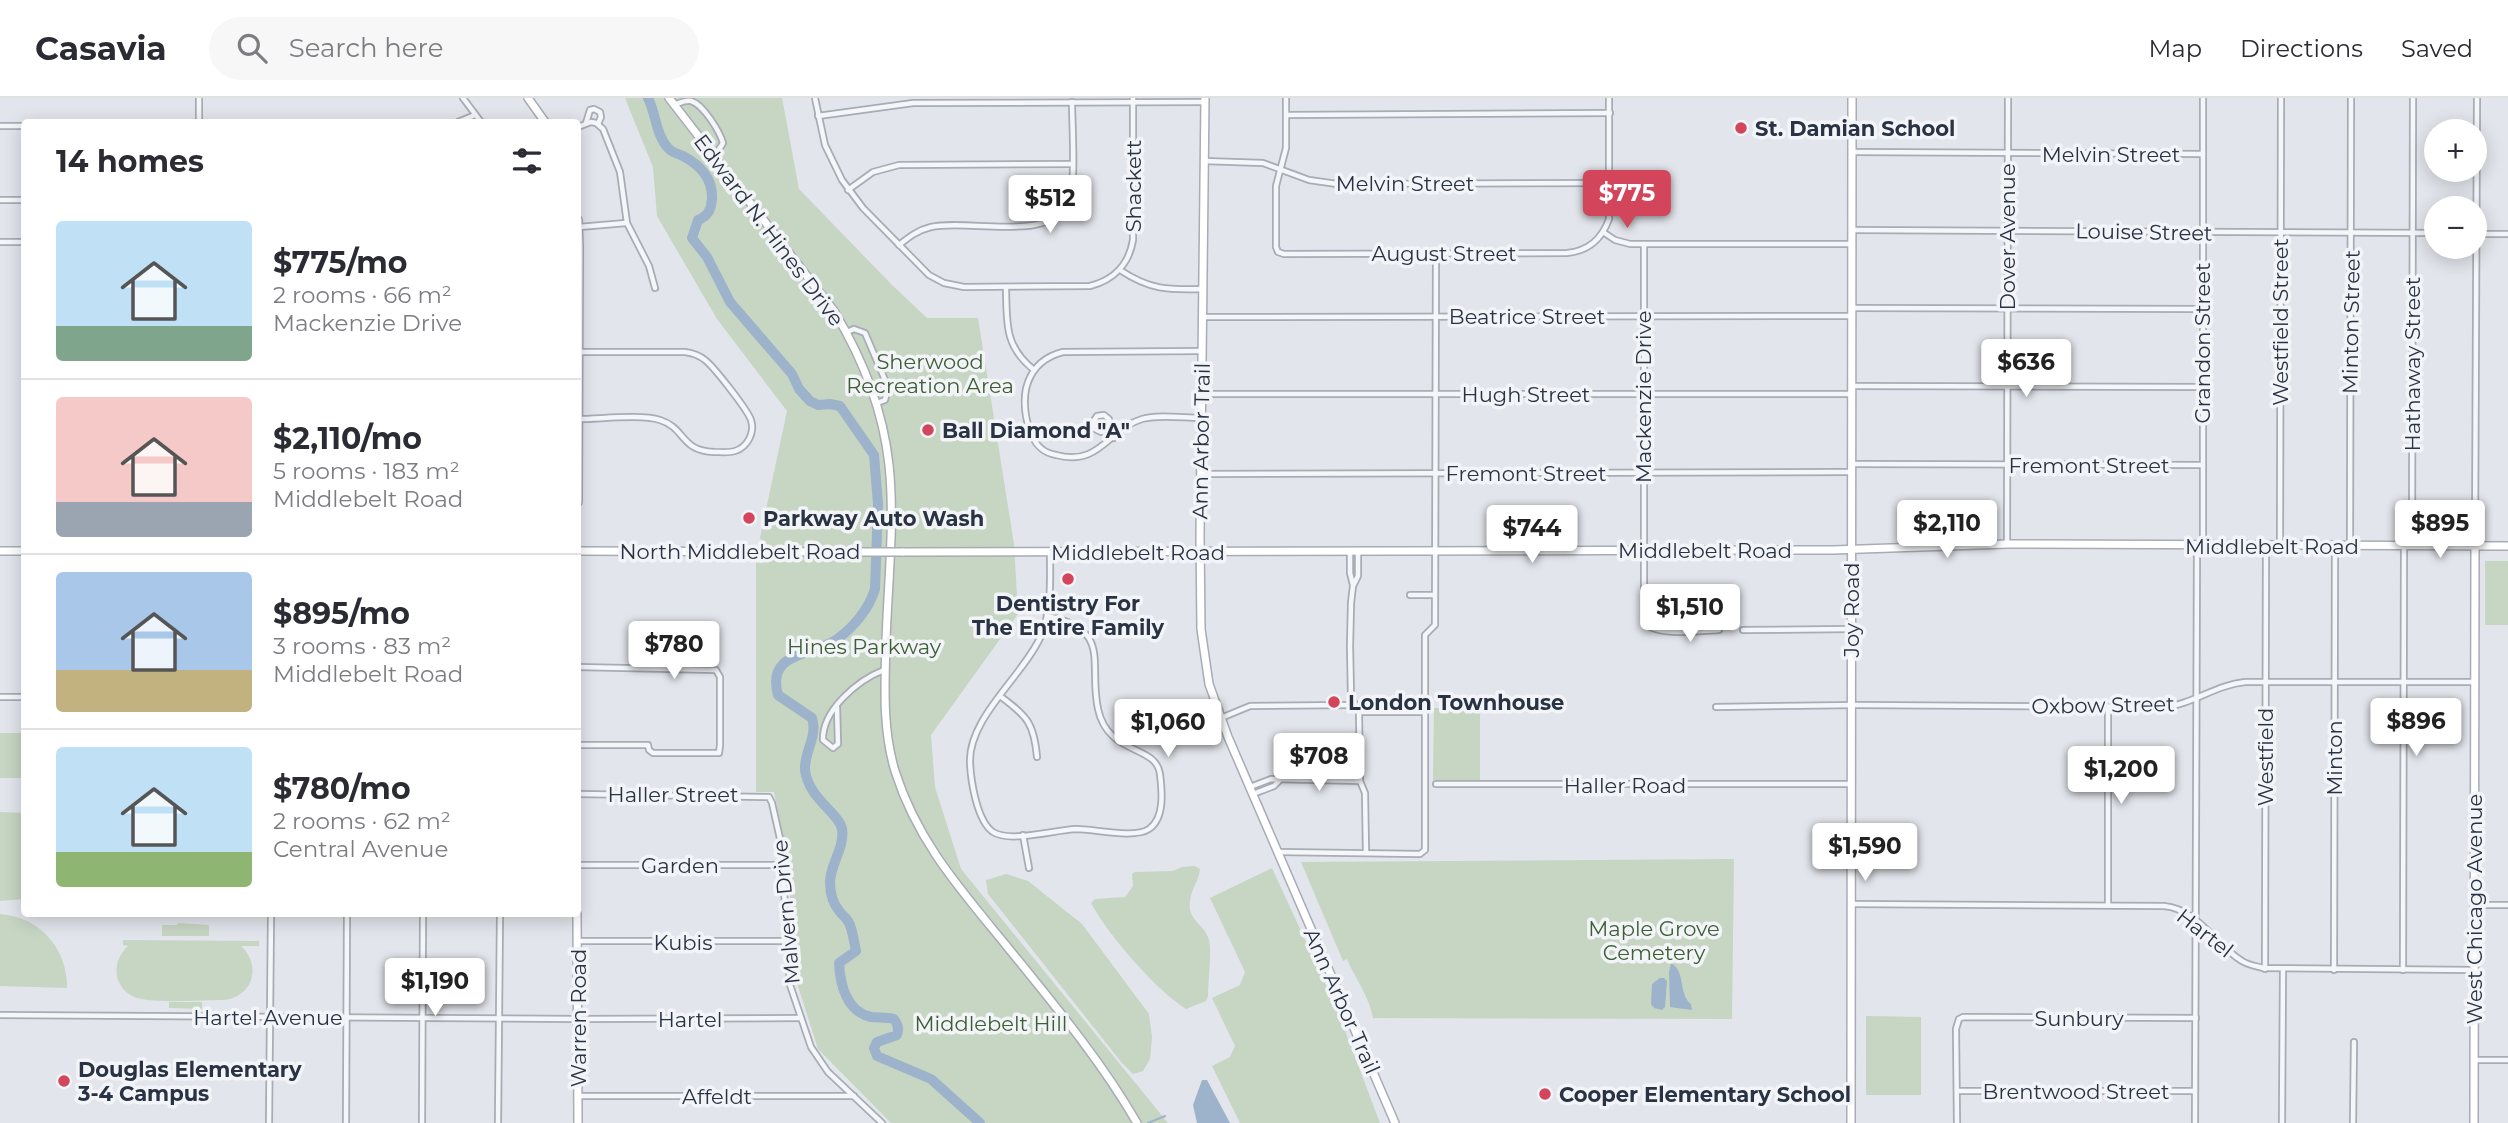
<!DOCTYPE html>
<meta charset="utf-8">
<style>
:root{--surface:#fff;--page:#f7f7f7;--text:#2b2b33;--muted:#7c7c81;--line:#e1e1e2;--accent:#d2455a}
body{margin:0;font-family:Montserrat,sans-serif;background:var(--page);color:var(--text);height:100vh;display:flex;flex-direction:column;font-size:26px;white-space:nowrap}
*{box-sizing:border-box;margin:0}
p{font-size:23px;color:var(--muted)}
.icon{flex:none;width:38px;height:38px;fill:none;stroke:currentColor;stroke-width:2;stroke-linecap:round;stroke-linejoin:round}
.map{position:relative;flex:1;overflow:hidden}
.panel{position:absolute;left:21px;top:21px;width:560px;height:798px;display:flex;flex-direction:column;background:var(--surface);border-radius:7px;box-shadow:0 4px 18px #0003}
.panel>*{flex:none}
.controls{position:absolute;left:2424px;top:21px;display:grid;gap:14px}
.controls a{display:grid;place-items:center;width:63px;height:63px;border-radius:50%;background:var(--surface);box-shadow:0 4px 18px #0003;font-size:35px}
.price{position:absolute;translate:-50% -60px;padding:0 16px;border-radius:7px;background:#fff;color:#222;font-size:23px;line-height:46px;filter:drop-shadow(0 2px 4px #0008)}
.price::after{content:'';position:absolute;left:50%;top:42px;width:21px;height:16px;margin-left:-10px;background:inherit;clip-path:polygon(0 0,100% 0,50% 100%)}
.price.active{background:var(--accent);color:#fff}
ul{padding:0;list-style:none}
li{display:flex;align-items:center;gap:21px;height:175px;padding:0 35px}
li+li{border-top:2px solid var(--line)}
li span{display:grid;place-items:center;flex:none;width:196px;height:140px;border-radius:7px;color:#555}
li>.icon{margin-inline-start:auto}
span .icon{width:84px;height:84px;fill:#fffc;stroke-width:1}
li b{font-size:30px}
h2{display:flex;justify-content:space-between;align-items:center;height:84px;padding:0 35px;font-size:30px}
header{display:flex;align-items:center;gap:42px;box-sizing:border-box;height:98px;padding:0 35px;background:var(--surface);border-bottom:2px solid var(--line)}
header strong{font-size:33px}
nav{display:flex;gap:38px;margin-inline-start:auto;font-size:24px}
.search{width:490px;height:63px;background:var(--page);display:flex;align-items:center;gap:18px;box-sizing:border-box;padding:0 24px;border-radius:38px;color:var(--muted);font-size:26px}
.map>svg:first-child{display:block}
</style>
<header>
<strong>Casavia</strong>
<div class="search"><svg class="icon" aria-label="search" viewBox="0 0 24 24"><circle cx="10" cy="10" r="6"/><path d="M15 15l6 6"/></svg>Search here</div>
<nav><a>Map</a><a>Directions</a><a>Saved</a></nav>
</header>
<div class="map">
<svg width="2508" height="1025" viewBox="0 0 2508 1025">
<rect width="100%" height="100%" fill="#e2e5eb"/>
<g fill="#c7d5c3">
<path d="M 625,0 L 782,0 L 799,91 L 892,187 L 927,220 L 978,220 L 1014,446 L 1018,516 L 931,637 L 935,689 L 961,771 L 1168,1025 L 891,1025 L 818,951 L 797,885 L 786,753 L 774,694 L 756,694 L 756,465 L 763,465 L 763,445 L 760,440 L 787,313 L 717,221 L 657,118 L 653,69 Z"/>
<rect x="2014" y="251" width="19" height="33"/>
<rect x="2485" y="463" width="23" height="64"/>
<path d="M 1434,610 L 1480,610 L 1480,682 L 1433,682 Z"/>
<path d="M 24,635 L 24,680 L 0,680 L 0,635 Z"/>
<path d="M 0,714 L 24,715 L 24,801 L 0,803 Z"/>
<path d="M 1734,761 L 1732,921 L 1373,920 C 1369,898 1356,882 1347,861 L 1343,863 L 1301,764 Z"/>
<path d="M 1195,768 L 1200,771 C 1199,783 1191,791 1190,803 C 1187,823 1205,826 1209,842 C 1212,854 1208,884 1208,898 L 1206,903 L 1186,911 C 1156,892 1108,837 1091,805 L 1095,801 L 1125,799 L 1133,788 L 1132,776 L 1135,774 L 1173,773 L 1182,769 Z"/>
<path d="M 1272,770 L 1336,909 L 1380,1025 L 1240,1025 L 1212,968 L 1230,959 L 1235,948 L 1212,900 L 1240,887 L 1245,874 L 1210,800 Z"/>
<path d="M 1006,776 L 1028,783 L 1082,826 L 1149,916 L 1152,939 L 1150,961 L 1143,973 L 1133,976 L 1122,965 L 988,796 L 986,782 Z"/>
<path d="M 0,816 C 40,819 67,850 67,890 L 0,888 Z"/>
<path d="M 178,825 L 209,827 L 209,838 L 162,838 L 162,827 L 177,827 Z"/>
<path d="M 123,842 L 259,843 L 259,848 L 241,848 C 262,867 253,899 224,902 C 202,902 152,906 134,899 C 125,895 119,887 117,878 C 115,865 120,856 128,848 L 123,847 Z"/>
<path d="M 169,904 L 202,904 L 202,911 L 169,910 Z"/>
<path d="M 1866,918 L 1921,919 L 1921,997 L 1866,997 Z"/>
</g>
<g fill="#9cb3cb">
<path d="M 1671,865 C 1686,873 1678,896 1691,906 L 1692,912 L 1670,909 L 1669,874 Z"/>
<path d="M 1660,880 L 1664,880 L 1667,883 L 1665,909 L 1662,912 L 1654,910 L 1651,906 L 1652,886 Z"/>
<path d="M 1202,982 L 1207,982 L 1230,1025 L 1197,1025 L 1193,1007 Z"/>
</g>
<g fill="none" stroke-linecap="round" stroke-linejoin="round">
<path stroke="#9cb3cb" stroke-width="2" d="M 1148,1025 L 1165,1018"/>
<path stroke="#9cb3cb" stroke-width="10" d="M 648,0 C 656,16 656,38 669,51 C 672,54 678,56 683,58 C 700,67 713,81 712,101 C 711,112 708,118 698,122 L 692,140 L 707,159 L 730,204 L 792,276 L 799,291 L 810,303 L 818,307 L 830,306 L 840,308 L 874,357 L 878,406 L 875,491 C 869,511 853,530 836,542 C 811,558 766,554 778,597 L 812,620 C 818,639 804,653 805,672 C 808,700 839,715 842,731 C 845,749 830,767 830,784 C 830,794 833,806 840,814 C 844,819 848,821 850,827 C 853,835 854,844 856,853 L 839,865 C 840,887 847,914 871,919 C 879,920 886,919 894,921 C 898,927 899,930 897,937 L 877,944 L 874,950 L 877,958 L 931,981 L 980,1025"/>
<defs>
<g id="street">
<path d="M 463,0 L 481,24"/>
<path d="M 815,0 L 825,47 L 842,82 L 863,110 L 929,177 L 944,185 L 964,189 L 1090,188 C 1114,182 1129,166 1133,142 L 1133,0"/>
<path d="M 1286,0 L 1286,50 L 1276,88 L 1276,149 L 1278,154 L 1284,156 L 1567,155 C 1588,153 1602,141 1609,121 L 1609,0"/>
<path d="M 674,7 C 680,5 685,2 691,3 C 703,6 720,34 723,45 L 715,58"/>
<path d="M 1286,17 L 1610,15"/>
<path d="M 818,18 L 913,5 L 1205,4"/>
<path d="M 199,24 L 199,0"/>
<path d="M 458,24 L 475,17"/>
<path d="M 586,25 L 590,12 L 594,11 L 600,14 L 601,19 L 598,26"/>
<path d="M 0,28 L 24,28"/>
<path d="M 578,29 L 591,24 L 596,25 L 603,31 L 620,74 L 627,125 L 649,168 L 655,190"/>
<path d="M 1853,54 L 2203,56"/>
<path d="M 1204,63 L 1263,65 L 1309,82 L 1337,86 L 1609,85"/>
<path d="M 848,92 L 873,74 L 899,67 L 1072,66"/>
<path d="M 0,102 L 24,102"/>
<path d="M 579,129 L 626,125"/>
<path d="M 1852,132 L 2436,135"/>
<path d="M 1603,134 L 1615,142 L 1630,146 L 1852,146"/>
<path d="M 2475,136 L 2508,136"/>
<path d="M 0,144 L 24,144"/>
<path d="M 1644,146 L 1644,523 C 1651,539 1702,533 1719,532"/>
<path d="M 899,147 C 909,139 918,132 931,129 C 968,120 1055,147 1070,101 C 1076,81 1072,27 1072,4"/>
<path d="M 1120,172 C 1150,192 1168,192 1203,191"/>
<path d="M 1006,190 C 1007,225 1004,248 1034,272"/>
<path d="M 1851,210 L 2202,211"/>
<path d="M 1203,219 L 1851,218"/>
<path d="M 847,234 L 854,231 L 865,235 L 888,289 L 885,302 L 877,305"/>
<path d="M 1201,253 L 1063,254 C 1047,258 1034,268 1028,284 C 1022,300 1025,323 1032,337 C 1036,348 1045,355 1056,357 C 1100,369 1108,331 1142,321 C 1160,316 1183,320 1202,320"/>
<path d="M 578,254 L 685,254 C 692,255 699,257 705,262 C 714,269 747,311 751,322 C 755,334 748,349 735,353 C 729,355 721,354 714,354 C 680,353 686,330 660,322 C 641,316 600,321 579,321"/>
<path d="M 1852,288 L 2202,289"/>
<path d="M 1202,296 L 1851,296"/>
<path d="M 1107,332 L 1101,334 L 1095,331 L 1093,324 L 1097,318 L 1104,317 L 1109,321 L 1110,328 L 1107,332 L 1114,340"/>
<path d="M 1852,366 L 2202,367"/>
<path d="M 1201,376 L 1851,374"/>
<path d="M 2007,446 L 2008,0"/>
<path d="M 2203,447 L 2203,0"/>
<path d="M 2280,447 L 2281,0"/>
<path d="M 2350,447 L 2351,0"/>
<path d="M 2475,447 L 2477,0"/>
<path d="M 2412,448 L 2413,0"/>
<path d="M 1350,453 L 1350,475 L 1353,487"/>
<path d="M 1358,453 L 1358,478 L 1353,488 L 1351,505 L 1350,548 L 1351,599 L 1359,614"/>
<path d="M 1410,497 L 1434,497"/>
<path d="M 1047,518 C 1113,532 1088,564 1098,611 C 1108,658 1156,646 1160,676 C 1162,693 1165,720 1149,731 C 1134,741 1095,731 1076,731 C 1054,732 1010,745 993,734 C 977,723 971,684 970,665 C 968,620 1023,578 1041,538 C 1052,511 1050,482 1050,454"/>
<path d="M 1743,532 L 1851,531"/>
<path d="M 578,569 L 716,572 L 720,579 L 720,647 L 719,655 L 653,655 L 649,652 L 648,647 L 578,647"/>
<path d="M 1000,598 C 1027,618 1034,625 1037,659"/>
<path d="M 0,599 L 24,599"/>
<path d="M 837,609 L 838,646 L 833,650 L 823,642 C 822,612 858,582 884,572"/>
<path d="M 1716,609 L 1857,607 L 2163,609 C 2192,607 2215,587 2245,584 L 2474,584"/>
<path d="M 1359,614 L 1360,683 L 1365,695 L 1366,755"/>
<path d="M 1359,614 L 1424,614"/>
<path d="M 1221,620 L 1250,608 L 1353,607"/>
<path d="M 1436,686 L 1851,686"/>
<path d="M 1250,689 L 1271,681 L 1360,683"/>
<path d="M 578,696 L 769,699 L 772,705 L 781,745 L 790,887 L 811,949 L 828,974 L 882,1025"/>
<path d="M 1253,696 L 1274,688 L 1279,683"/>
<path d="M 1023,737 L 1029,770"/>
<path d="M 1279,754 L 1420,756 L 1425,752 L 1425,537 L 1435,527 L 1436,155"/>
<path d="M 578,767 L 783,767"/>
<path d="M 1852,806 L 2164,808 C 2198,811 2215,847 2242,863 C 2248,867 2256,868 2263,870 L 2474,872"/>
<path d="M 2108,807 L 2108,609"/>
<path d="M 2475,807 L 2508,807"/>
<path d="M 578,843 L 788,843"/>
<path d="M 2265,871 L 2266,448"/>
<path d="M 2334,872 L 2335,448"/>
<path d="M 2403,872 L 2404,449"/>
<path d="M 0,917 L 578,921 L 801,920"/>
<path d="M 2474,962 L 2508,962"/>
<path d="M 1957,993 L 2195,993"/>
<path d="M 579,998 L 854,998"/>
<path d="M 269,1025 L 271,816"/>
<path d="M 346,1025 L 347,816"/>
<path d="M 422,1025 L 423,816"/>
<path d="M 498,1025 L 500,816"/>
<path d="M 1957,1025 L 1956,931 L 1959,921 L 1963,919 L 2196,920"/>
<path d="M 2195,1025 L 2197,448"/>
<path d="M 2282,1025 L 2283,871"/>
<path d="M 2353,1025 L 2354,944"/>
</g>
<g id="secondary">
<path d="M 528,0 L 545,24"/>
<path d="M 669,0 L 834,213 C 863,261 883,312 889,367 C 895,423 888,485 886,542 C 885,586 882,630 895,673 C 917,743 960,791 1005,846 C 1052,904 1100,961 1137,1025"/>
<path d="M 1205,0 L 1200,439 L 1201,531 L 1209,586 L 1228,639 L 1395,1025"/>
<path d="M 578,122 L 579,149 L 578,404"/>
<path d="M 0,453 L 24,453"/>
<path d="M 578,453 L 861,454"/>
<path d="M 902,454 L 1833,452 L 2007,446 L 2508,448"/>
<path d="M 577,816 L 578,1025"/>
<path d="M 1851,1025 L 1852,0"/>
<path d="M 2474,1025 L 2475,448"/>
</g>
</defs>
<use href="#street" stroke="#a7acb5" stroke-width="8"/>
<use href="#secondary" stroke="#a7acb5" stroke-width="10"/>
<use href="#street" stroke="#f5f6f9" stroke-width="4.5"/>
<use href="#secondary" stroke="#fff" stroke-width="7"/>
<defs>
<path id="secondary-bridge" d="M 861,454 L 902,454"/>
</defs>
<use href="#secondary-bridge" stroke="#a7acb5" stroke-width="10" stroke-linecap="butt"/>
<use href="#secondary-bridge" stroke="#fff" stroke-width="7"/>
</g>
<g fill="#d2455a" stroke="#f2f4f8" stroke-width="2.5">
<circle cx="1741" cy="30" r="7"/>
<circle cx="928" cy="332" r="7"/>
<circle cx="749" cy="420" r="7"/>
<circle cx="1068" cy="481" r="7"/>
<circle cx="1334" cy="604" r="7"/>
<circle cx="64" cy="983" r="7"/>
<circle cx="1545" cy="996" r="7"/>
</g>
<g text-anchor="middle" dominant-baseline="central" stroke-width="7" stroke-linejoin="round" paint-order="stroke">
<g font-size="21" font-weight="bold" fill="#293343" stroke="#f2f4f8" text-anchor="start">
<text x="1755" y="30">St. Damian School</text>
<text x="942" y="332">Ball Diamond "A"</text>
<text x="763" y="420">Parkway Auto Wash</text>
<text x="1068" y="505" text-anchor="middle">Dentistry For<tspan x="1068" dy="24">The Entire Family</tspan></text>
<text x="1348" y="604">London Townhouse</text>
<text x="78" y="971">Douglas Elementary<tspan x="78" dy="24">3-4 Campus</tspan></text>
<text x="1559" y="996">Cooper Elementary School</text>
</g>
<g font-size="21" fill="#293343" stroke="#f2f4f8">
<text x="2111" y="56">Melvin Street</text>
<text x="1405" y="85">Melvin Street</text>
<text transform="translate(1133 88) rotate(-90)">Shackett</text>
<text transform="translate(769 132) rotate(53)">Edward N. Hines Drive</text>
<text transform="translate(2144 134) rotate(1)">Louise Street</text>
<text transform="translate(2007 139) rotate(-90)">Dover Avenue</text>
<text x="1444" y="155">August Street</text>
<text x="1527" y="218">Beatrice Street</text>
<text transform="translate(2280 224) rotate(-90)">Westfield Street</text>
<text transform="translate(2351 224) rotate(-89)">Minton Street</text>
<text transform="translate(2202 245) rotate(-90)">Grandon Street</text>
<text transform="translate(2412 266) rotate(-90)">Hathaway Street</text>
<text x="1526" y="296">Hugh Street</text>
<text transform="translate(1643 299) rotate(-90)">Mackenzie Drive</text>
<text transform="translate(1201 343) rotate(-89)">Ann Arbor Trail</text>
<text x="2089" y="367">Fremont Street</text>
<text x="1526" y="375">Fremont Street</text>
<text x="2272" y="448">Middlebelt Road</text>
<text x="1705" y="452">Middlebelt Road</text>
<text x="740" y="453">North Middlebelt Road</text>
<text x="1138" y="454">Middlebelt Road</text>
<text transform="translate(1851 512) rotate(-90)">Joy Road</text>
<text transform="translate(2103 607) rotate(-1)">Oxbow Street</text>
<text transform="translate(2265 659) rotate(-90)">Westfield</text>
<text transform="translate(2334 660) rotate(-90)">Minton</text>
<text x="1625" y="687">Haller Road</text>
<text x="673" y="696">Haller Street</text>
<text x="680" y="767">Garden</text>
<text transform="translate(2474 811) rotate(-90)">West Chicago Avenue</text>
<text transform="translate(786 814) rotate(-95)">Malvern Drive</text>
<text transform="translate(2205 835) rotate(38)">Hartel</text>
<text x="683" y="844">Kubis</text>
<text transform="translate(1342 903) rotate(66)">Ann Arbor Trail</text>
<text x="268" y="919">Hartel Avenue</text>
<text transform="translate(578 920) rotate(-90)">Warren Road</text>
<text x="2079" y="920">Sunbury</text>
<text x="690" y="921">Hartel</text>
<text x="2076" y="993">Brentwood Street</text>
<text x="717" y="998">Affeldt</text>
</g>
<g font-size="21" fill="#3e5f36" stroke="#f2f4f8">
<text x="930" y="263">Sherwood<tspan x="930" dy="24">Recreation Area</tspan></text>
<text x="864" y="548">Hines Parkway</text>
<text x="1654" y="830">Maple Grove<tspan x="1654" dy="24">Cemetery</tspan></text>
<text x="991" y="925">Middlebelt Hill</text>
</g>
</g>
</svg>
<div class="controls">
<a>+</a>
<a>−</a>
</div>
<b class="price active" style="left:1627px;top:132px">$775</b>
<b class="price" style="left:1050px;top:137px">$512</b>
<b class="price" style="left:2026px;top:301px">$636</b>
<b class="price" style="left:1947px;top:462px">$2,110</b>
<b class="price" style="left:2440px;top:462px">$895</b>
<b class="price" style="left:1532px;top:467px">$744</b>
<b class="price" style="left:1690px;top:546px">$1,510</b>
<b class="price" style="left:674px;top:583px">$780</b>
<b class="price" style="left:2416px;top:660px">$896</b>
<b class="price" style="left:1168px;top:661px">$1,060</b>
<b class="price" style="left:1319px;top:695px">$708</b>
<b class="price" style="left:2121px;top:708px">$1,200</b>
<b class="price" style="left:1865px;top:785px">$1,590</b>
<b class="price" style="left:435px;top:920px">$1,190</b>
<section class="panel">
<h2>14 homes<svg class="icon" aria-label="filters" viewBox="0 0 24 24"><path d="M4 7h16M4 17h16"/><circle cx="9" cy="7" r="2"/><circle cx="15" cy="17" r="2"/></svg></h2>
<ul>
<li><span style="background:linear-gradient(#bfe0f5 75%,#7fa58c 0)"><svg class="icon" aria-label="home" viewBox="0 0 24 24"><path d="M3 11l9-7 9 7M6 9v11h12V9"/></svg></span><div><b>$775/mo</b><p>2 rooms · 66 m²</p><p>Mackenzie Drive</p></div></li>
<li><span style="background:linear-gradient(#f6c9c9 75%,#9aa5b1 0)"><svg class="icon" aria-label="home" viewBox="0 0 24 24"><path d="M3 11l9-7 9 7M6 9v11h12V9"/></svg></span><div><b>$2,110/mo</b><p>5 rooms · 183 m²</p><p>Middlebelt Road</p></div></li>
<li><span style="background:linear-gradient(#a9c7e8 70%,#c2b280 0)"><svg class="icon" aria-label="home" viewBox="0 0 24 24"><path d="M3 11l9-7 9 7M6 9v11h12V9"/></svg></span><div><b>$895/mo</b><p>3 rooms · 83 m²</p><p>Middlebelt Road</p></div></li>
<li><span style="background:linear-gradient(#bfe0f5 75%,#8fb573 0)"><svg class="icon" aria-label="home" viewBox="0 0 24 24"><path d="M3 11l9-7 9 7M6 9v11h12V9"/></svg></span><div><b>$780/mo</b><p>2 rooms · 62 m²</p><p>Central Avenue</p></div></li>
</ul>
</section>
</div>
